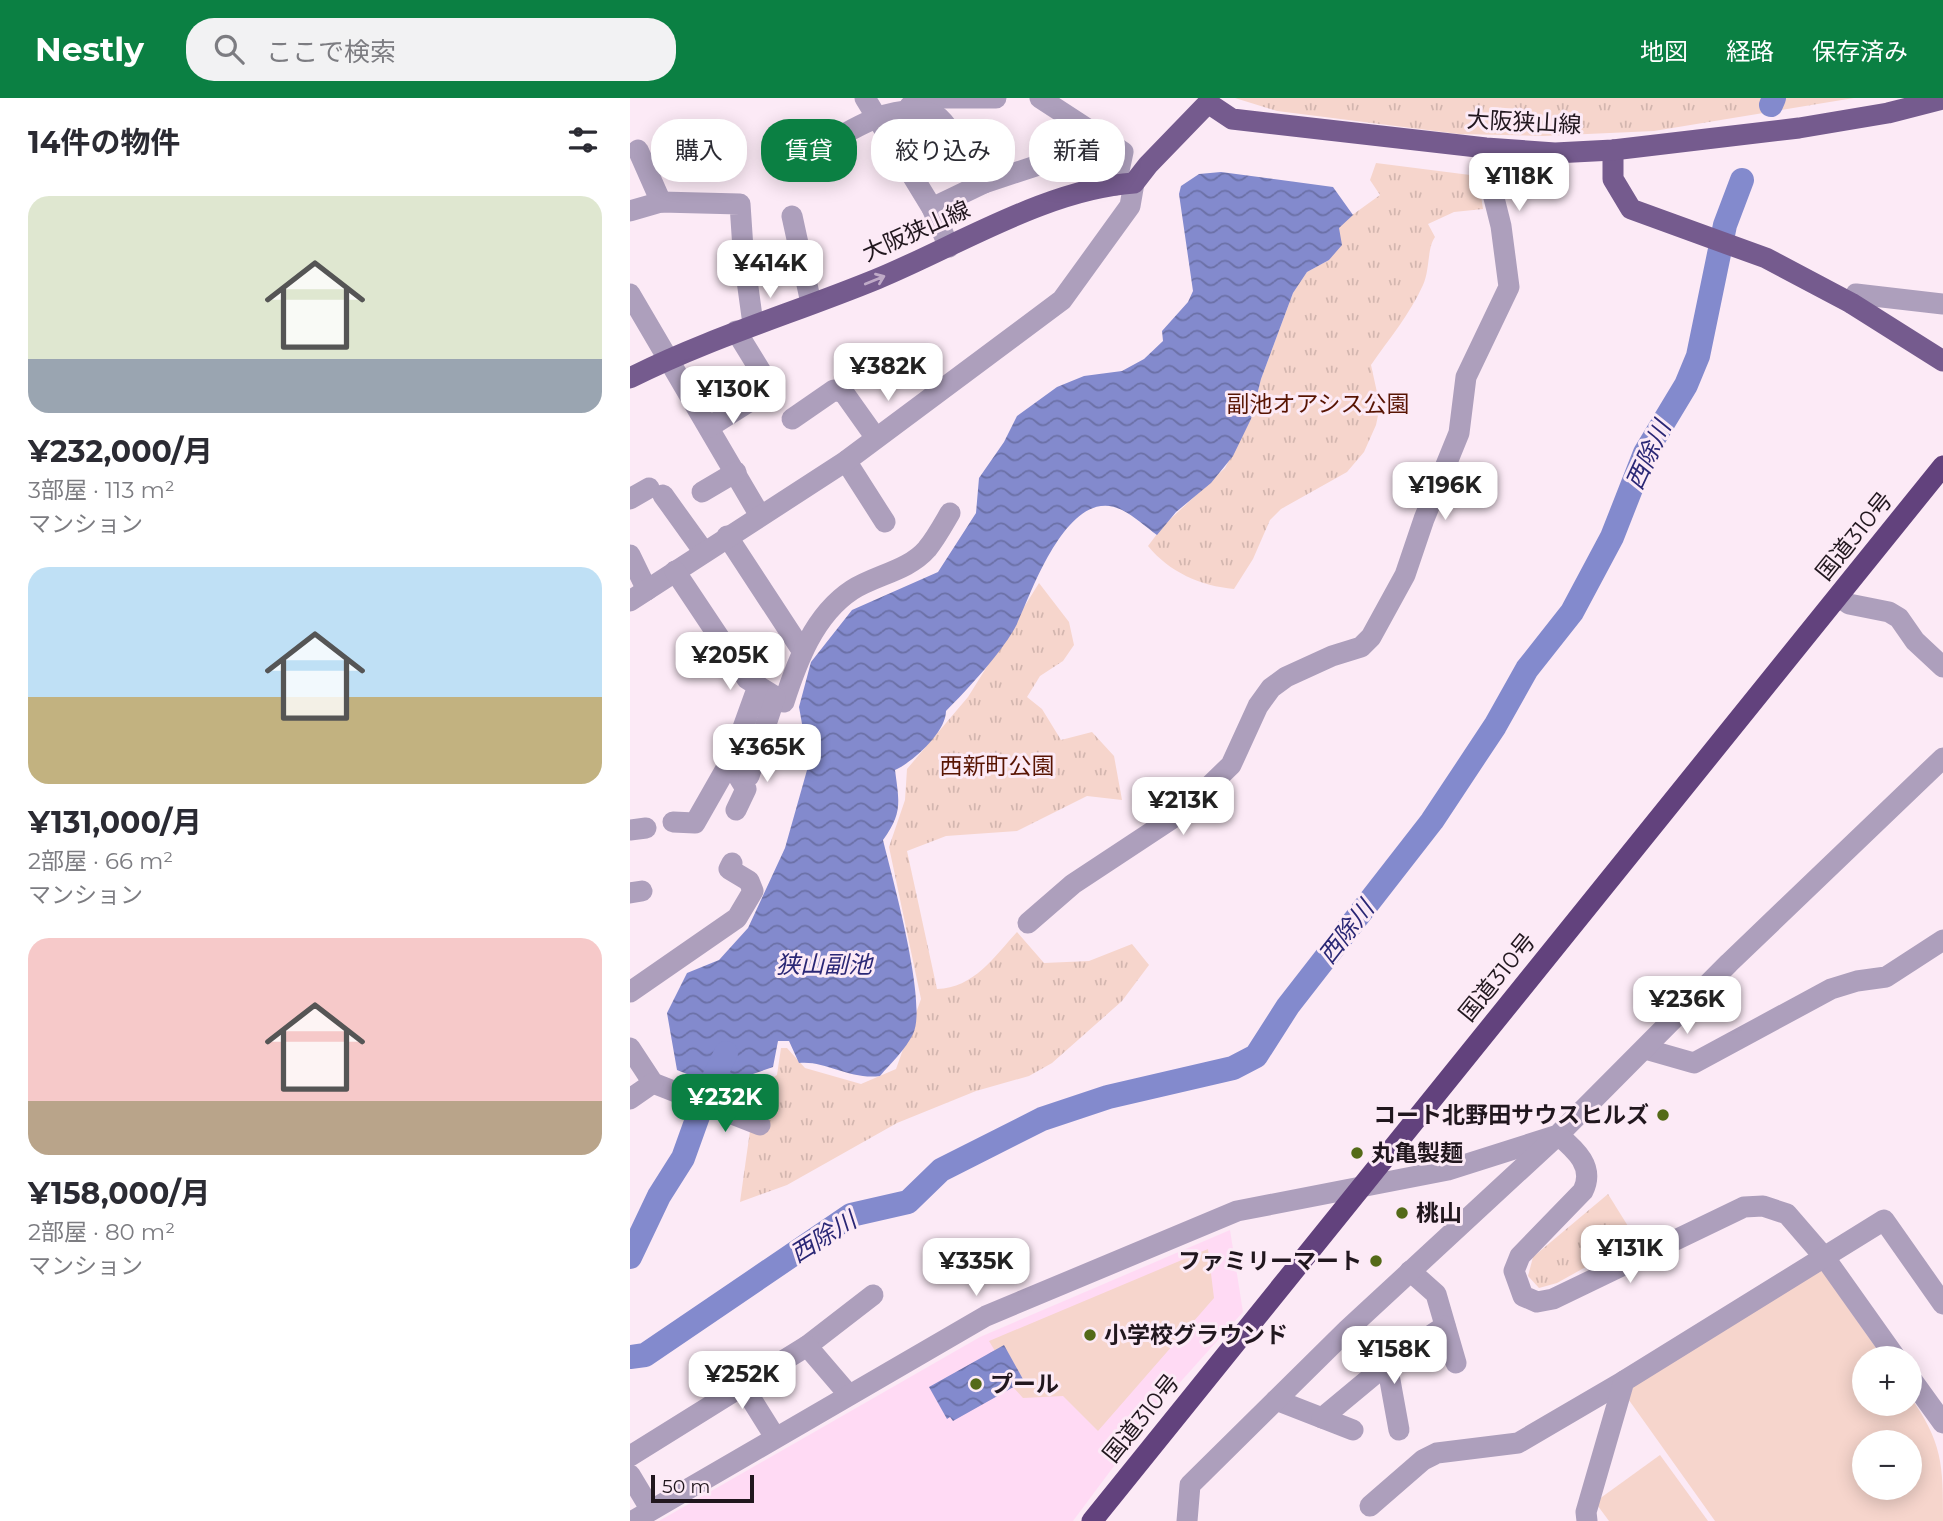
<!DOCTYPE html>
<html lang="ja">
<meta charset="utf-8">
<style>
:root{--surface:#fff;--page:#f2f2f3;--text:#2b2b33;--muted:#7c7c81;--accent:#0b8043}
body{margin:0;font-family:Montserrat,"Noto Sans JP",sans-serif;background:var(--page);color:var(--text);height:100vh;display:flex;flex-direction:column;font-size:26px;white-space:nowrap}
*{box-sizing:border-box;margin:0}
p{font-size:23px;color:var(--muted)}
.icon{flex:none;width:38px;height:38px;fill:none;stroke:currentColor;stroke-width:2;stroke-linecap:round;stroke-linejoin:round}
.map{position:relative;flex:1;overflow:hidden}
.drawer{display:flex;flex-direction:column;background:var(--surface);width:630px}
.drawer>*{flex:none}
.banner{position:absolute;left:21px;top:21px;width:665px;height:63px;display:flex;gap:14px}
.buttons{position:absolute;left:1222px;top:1248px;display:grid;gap:14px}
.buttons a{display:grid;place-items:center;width:70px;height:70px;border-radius:50%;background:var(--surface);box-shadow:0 4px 18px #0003;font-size:35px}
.scale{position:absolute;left:21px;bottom:18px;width:103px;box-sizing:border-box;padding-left:7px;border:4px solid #21171e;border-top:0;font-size:19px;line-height:24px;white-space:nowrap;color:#21171e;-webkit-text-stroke:5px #fceaf6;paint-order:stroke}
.price{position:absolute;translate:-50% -60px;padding:0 16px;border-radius:14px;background:#fff;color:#222;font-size:23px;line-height:46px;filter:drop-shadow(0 2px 4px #0008)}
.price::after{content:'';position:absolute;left:50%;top:42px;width:21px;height:16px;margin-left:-10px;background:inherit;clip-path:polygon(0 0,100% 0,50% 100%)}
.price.on{background:var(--accent);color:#fff}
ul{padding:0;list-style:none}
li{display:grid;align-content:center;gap:14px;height:371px;padding:0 28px}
li span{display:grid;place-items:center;height:217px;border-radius:21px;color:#555}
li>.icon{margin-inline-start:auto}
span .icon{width:126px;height:126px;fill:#fffc;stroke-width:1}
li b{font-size:30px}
h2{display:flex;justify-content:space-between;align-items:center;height:84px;padding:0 28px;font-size:30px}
.tag{padding:0 24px;border-radius:28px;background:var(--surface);box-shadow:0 4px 18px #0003;font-size:24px;line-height:63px}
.tag.on{background:var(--accent);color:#fff}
header{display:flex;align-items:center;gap:42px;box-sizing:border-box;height:98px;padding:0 35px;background:var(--accent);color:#fff}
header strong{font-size:33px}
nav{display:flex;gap:38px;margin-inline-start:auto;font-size:24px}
.search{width:490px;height:63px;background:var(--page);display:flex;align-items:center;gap:18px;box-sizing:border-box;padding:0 24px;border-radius:28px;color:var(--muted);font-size:26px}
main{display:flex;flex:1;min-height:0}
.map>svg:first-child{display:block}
</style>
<header>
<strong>Nestly</strong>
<div class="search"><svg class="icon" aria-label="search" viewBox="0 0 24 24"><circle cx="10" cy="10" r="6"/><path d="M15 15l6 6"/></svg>ここで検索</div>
<nav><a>地図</a><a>経路</a><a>保存済み</a></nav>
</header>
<main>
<section class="drawer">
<h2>14件の物件<svg class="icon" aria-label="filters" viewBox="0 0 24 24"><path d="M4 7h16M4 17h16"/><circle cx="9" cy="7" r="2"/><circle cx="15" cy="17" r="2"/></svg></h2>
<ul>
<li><span style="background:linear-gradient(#dfe7d0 75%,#9aa5b1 0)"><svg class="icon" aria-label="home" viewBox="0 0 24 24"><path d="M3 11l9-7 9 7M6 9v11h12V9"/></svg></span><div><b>¥232,000/月</b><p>3部屋 · 113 m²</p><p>マンション</p></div></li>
<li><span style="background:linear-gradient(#bfe0f5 60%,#c2b280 0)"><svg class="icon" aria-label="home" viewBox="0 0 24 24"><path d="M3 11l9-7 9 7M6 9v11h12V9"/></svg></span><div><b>¥131,000/月</b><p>2部屋 · 66 m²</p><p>マンション</p></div></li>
<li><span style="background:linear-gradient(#f6c9c9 75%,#b9a48a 0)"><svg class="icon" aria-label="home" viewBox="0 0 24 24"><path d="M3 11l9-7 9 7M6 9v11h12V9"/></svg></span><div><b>¥158,000/月</b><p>2部屋 · 80 m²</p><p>マンション</p></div></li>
</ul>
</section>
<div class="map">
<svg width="1313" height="1423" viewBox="0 0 1313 1423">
<defs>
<pattern id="grass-tufts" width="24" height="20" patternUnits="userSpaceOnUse" patternTransform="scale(1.75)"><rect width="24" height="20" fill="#f6d5cc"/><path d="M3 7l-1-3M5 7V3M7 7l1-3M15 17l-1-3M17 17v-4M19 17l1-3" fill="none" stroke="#d3b6af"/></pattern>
<pattern id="water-waves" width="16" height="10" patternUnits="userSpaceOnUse" patternTransform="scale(1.75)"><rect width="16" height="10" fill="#838acd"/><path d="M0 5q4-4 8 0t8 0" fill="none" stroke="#6b70a6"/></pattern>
</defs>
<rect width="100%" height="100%" fill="#fceaf6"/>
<path fill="#ffdaf4" d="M 600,1132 L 613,1214 L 528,1309 L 443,1423 L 29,1423 L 350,1239 Z"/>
<g fill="url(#grass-tufts)">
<path d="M 605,0 L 1224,0 L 1024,33 L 913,38 L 829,36 L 647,13 Z"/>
<path d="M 746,65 L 848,78 L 853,111 L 824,114 L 798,126 L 805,139 C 797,150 800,172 793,187 C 780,216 759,241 741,267 L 750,308 L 746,327 L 734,354 L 717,374 L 651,411 L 640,422 L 623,461 L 604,491 C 571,488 539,474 518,448 L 533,428 L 595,370 L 621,321 L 631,281 L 663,195 L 677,174 L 699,162 L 709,144 L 709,130 L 714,123 L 750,97 L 740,82 Z"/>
<path d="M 409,485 L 439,524 L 444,547 L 433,563 L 410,578 L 397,599 L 412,611 L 431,642 L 462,634 L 484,658 L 492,702 L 457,698 L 387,733 L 316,738 L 277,753 L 307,891 C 344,890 364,859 387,834 L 414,865 L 459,863 L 502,846 L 519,867 L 492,903 L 422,965 L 399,978 L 346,993 L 267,1025 L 157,1087 L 110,1104 L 126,990 L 147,977 L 151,950 L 157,950 L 175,970 L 231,986 L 266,971 L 291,901 L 259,749 L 275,702 L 277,671 L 338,599 Z"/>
<path d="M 978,1096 L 1006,1141 L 927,1185 L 909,1190 L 898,1178 L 903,1159 Z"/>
</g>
<g fill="#f6d5cc" fill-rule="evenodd">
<path d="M 578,1151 L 584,1200 L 468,1333 L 433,1298 L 393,1300 L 383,1289 L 394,1283 L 374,1248 L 365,1253 L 359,1243 Z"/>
<path d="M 1191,1171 L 1253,1260 L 1234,1260 L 1234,1306 L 1279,1306 L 1279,1297 C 1313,1345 1313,1366 1313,1423 L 1085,1423 L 996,1298 L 999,1286 ZM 1234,1344 L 1279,1344 L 1279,1390 L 1234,1390 Z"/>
<path d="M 1030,1357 L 1078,1423 L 979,1423 L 965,1404 Z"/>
</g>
<g fill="url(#water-waves)">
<path d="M 591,74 L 703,89 L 723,117 L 709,130 L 712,147 L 699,162 L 677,174 L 663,195 L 631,281 L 621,321 L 603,358 L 581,385 L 546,414 L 527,437 C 516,429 504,418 492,412 C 439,385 402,493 387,526 C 374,552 337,592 316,613 C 316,634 283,664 265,672 C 269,703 273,715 253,742 C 262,779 298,906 283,936 C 276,951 260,966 250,978 C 220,982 195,962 169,965 L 159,943 L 148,943 L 143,969 L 120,977 L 119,1001 L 47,972 L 37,915 L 57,875 L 89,862 L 118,830 L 155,750 L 179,665 L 169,609 L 181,564 L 222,512 L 308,474 L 346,415 L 349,380 L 374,344 L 387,318 L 427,289 L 454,278 L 492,273 L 514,261 L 533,243 L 532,233 L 558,204 L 563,193 L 549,96 L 551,88 L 569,76 Z"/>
<path d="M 374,1247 L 394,1283 L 323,1323 L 320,1319 L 317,1321 L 299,1289 Z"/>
</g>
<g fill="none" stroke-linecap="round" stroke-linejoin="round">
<g stroke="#838acd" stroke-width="24">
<path d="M 1141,7 L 1144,0"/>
<path d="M 0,1159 L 29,1098 L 53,1060 L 76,996 L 96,955"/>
<path d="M 0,1259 L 15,1257 L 221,1117 L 278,1104 L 311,1072 L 412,1021 L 478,999 L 603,970 L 626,958 L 658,908 L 802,723 L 865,628 L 897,571 L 942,514 L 982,439 L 1015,355 L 1056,287 L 1068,258 L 1095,127 L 1112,82"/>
</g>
<g stroke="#ad9fbc" stroke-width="21">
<path d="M 235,0 L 302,110 L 319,149"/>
<path d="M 280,8 L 312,0 L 366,0"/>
<path d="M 8,52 L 31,104"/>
<path d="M 184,54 C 218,33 267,0 307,18 C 319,26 344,71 354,85 L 436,58 L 464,71 L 486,87 L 493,54 L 410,0"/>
<path d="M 302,110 L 354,85"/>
<path d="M 0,113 L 31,104 L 110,106 L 113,151"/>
<path d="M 162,118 L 181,205"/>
<path d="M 116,175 L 123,226"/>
<path d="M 0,196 L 129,416"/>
<path d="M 1221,205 L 1226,196 L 1313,206"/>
<path d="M 162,321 L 204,292 L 214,295 L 246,340"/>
<path d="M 79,329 L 141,290 L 106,233"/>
<path d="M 216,363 L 255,424"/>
<path d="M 72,394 L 106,374"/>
<path d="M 33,397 L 74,454"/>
<path d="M 0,401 L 19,390"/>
<path d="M 97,438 L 171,551"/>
<path d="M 0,457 L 17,492"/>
<path d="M 1209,499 L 1219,506 L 1259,514 L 1269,520 L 1285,543 L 1313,569"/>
<path d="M 0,503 L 216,363 L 432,202 L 500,108 L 504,85"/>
<path d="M 128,588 L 154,604 C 167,564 184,517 222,492 C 245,477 278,473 297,451 C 306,440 313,427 320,415"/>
<path d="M 102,668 L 116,691 L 106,712"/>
<path d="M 119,678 L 145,599"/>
<path d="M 43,724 L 65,725 L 102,660 L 128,588 L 117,581 L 45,473"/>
<path d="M 0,732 L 16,730"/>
<path d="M 0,795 L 12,793"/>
<path d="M 398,825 L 443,786 L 546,718 L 569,698 L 601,667 L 628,608 L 641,590 L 656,579 L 702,558 L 731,549 L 741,539 L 775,477 L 794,421 L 829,335 L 836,279 L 879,189 L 871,128 L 858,76 L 861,51"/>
<path d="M 0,894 L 107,820 L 123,793 L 119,783 L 99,771 L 102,765"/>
<path d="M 0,950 L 23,985 L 130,1027"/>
<path d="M 1015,951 L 1064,965 L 1201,891 L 1227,883 L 1256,879 L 1313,842"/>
<path d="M 0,1001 L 23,985"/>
<path d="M 780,1173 L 806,1196 L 826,1265"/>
<path d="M 177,1248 L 243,1197"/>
<path d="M 757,1266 L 769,1332"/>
<path d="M 1279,1278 L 1313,1325"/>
<path d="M 113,1288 L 145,1339"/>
<path d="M 646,1302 L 723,1332"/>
<path d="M 692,1320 L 757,1266 L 815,1228"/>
<path d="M 0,1358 L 177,1248 L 219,1297"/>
<path d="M 0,1377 L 21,1412"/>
<path d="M 740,1408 L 793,1362 L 807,1355 L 888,1345 L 994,1283"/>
<path d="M 3,1423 L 356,1218 L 607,1113 L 818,1072 L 928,1037 L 1099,865 L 1313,660"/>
<path d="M 557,1423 L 560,1387 L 717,1232 L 928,1037 C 946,1052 965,1069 953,1093 L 890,1158 L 884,1173 L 893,1198 L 907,1204 L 923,1201 L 1114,1109 L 1133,1108 L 1157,1116 L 1195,1160 L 1266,1260"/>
<path d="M 957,1423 L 956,1414 L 994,1283 L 1254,1122 L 1313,1206"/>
</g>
<g stroke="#755b8e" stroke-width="21">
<path d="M 983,52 L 983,81 L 1001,111 L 1136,160 L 1221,205 L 1313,263"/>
<path d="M 0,280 C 79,240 164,215 247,181 C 327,148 417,91 504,85 L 518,67 L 578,5 L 602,21 L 856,50 L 925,55 L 983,52 L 1169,30 L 1258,15 L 1313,1"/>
</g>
<path stroke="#62427d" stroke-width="21" d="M 462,1423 L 1313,368"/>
</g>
<defs><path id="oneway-shaft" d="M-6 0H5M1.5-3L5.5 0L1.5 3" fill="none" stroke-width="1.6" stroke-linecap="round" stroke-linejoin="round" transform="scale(1.75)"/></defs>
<use stroke="#bfaac7" href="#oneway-shaft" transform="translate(245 182) rotate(-22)"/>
<g fill="#546a18" stroke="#fceaf6" stroke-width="2.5">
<circle cx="1033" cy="1017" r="7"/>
<circle cx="727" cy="1055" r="7"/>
<circle cx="772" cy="1115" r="7"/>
<circle cx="746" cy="1163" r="7"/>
<circle cx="460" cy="1237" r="7"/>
<circle cx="346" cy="1286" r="7"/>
</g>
<g text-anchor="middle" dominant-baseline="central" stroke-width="6" stroke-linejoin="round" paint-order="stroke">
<g font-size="23" fill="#21171e" stroke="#fceaf6">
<text transform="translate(894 24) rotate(3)">大阪狭山線</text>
<text transform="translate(286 133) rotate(-24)">大阪狭山線</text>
<text transform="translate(1224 438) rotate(-51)">国道310号</text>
<text transform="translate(867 879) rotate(-51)">国道310号</text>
<text transform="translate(511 1320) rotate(-51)">国道310号</text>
</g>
<g font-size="23" fill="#581402" stroke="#fceaf6">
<text x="688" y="306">副池オアシス公園</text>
<text x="367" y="668">西新町公園</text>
</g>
<g font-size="23" font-weight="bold" fill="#21171e" stroke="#fceaf6" text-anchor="start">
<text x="1019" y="1017" text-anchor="end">コート北野田サウスヒルズ</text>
<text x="741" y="1055">丸亀製麺</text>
<text x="786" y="1115">桃山</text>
<text x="732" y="1163" text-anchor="end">ファミリーマート</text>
<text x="474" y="1237">小学校グラウンド</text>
<text x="360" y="1286">プール</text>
</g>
<g font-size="24" font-style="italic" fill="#2a2775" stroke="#fceaf6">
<text transform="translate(1018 357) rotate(-65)">西除川</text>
<text transform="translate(716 834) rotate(-52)">西除川</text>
<text x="194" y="866">狭山副池</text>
<text transform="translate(193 1139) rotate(-32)">西除川</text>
</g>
</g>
</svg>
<div class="buttons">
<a>+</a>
<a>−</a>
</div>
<div class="scale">50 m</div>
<b class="price" style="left:889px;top:115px">¥118K</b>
<b class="price" style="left:140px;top:202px">¥414K</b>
<b class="price" style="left:258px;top:305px">¥382K</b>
<b class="price" style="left:103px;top:328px">¥130K</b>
<b class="price" style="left:815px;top:424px">¥196K</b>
<b class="price" style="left:100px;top:594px">¥205K</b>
<b class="price" style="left:137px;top:686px">¥365K</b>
<b class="price" style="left:553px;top:739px">¥213K</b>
<b class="price" style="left:1057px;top:938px">¥236K</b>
<b class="price on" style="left:95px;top:1036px">¥232K</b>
<b class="price" style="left:1000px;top:1187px">¥131K</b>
<b class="price" style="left:346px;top:1200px">¥335K</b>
<b class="price" style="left:764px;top:1288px">¥158K</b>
<b class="price" style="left:112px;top:1313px">¥252K</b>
<div class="banner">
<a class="tag">購入</a>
<a class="tag on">賃貸</a>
<a class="tag">絞り込み</a>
<a class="tag">新着</a>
</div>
</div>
</main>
